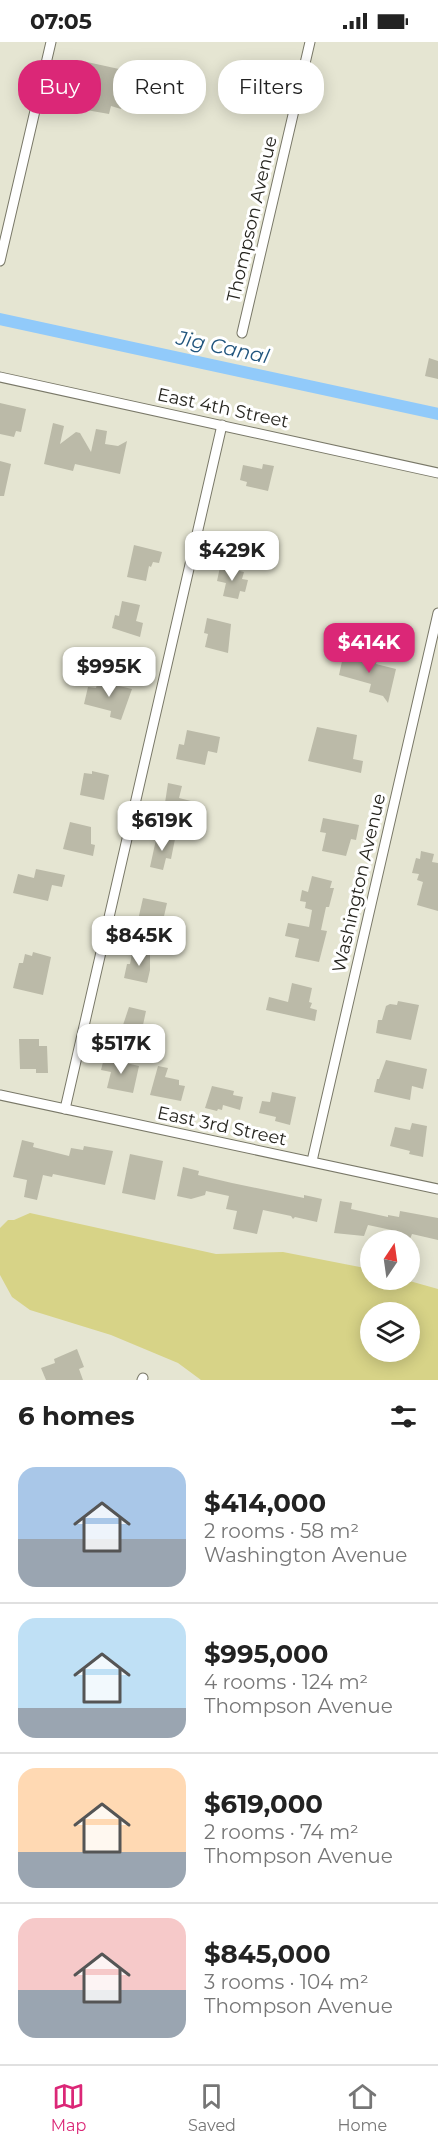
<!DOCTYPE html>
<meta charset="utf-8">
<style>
:root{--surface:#fff;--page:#f6f6f6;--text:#222;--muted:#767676;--line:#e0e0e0;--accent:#db2777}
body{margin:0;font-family:Montserrat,sans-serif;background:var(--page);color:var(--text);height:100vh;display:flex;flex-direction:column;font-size:22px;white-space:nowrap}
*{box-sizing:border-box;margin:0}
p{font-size:20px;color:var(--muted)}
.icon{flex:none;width:33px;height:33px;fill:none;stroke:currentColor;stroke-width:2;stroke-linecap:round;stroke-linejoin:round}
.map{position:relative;height:1338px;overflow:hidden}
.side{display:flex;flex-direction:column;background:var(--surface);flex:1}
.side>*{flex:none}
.guide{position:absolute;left:18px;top:18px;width:402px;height:54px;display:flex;gap:12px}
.needle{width:39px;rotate:13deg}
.buttons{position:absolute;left:360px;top:1188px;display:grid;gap:12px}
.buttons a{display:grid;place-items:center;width:60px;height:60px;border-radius:50%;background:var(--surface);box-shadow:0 3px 15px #0003;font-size:30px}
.price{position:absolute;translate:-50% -51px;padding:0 14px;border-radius:12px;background:#fff;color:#222;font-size:20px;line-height:39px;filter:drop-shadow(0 2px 3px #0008)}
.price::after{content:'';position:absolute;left:50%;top:36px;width:18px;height:14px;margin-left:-9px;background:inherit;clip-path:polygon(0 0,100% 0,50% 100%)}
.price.active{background:var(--accent);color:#fff}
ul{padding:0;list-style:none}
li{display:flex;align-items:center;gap:18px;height:150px;padding:0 18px}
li+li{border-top:2px solid var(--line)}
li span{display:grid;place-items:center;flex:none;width:168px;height:120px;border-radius:18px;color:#555}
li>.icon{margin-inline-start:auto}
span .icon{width:72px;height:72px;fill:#fffc;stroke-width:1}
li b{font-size:26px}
h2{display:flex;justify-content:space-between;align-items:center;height:72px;padding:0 18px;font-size:26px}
.chip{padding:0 21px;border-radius:24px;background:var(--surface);box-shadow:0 3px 15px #0003;font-size:21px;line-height:54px}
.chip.active{background:var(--accent);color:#fff}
.status{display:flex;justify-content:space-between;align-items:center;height:42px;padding:0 30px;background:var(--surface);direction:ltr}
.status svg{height:16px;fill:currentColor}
.tabs{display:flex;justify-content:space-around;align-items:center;height:84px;border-top:2px solid var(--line);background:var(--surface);font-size:16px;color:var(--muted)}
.tabs a{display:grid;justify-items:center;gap:3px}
.tabs .active{color:var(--accent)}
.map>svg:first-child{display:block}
</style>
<div class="status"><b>07:05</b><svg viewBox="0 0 49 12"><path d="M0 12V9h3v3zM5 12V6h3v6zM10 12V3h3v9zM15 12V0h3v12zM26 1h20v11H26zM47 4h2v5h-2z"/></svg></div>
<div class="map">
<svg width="438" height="1338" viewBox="0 0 438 1338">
<rect width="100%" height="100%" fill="#e5e5d2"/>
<path fill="#d7d387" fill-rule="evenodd" d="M 30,1171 L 216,1212 L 283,1210 L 370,1227 L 370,1238 L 406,1238 L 438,1247 L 438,1338 L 201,1338 L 178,1321 L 111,1293 L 30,1268 L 12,1255 L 0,1233 L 0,1186 L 8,1178 L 14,1178 ZM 370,1270 L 410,1270 L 410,1310 L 370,1310 Z"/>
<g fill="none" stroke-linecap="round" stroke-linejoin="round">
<path stroke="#91cafa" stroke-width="12" d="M 0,277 L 438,372"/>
</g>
<g fill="#bbbaa8">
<path d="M 87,20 L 119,27 L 116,41 L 127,43 L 121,67 L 111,64 L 109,72 L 75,66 Z"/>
<path d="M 429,316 L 438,319 L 438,337 L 425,334 Z"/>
<path d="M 0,361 L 26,367 L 21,390 L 16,389 L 14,395 L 0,392 Z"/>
<path d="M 53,381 L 64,384 L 60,402 L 76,390 L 80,391 L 91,410 L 96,387 L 107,389 L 105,402 L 118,404 L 127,399 L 120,432 L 75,422 L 73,429 L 44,422 Z"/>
<path d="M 0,419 L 11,422 L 4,454 L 0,454 Z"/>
<path d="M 263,422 L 274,424 L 268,449 L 246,444 L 247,440 L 240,438 L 243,423 L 262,427 Z"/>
<path d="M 134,503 L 162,510 L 159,521 L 153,520 L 151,525 L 149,524 L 146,539 L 127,535 Z"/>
<path d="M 220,525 L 244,530 L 242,537 L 248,538 L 245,550 L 240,549 L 238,557 L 223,554 L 226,541 L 217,539 Z"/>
<path d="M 122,559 L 140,563 L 136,579 L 143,581 L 140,595 L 112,586 L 115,573 L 119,574 Z"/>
<path d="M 207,576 L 231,582 L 228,611 L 205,605 L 208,592 L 204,591 Z"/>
<path d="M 344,610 L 377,618 L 376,622 L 396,627 L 388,661 L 383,654 L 369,650 L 371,642 L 339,633 Z"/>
<path d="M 98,639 L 132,647 L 121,678 L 110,675 L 111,669 L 84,662 L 88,645 L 96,646 Z"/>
<path d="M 317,685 L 357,693 L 353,717 L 363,719 L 361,731 L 308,719 Z"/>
<path d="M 187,688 L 220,695 L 217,711 L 208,709 L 205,723 L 176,717 L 179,702 L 184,703 Z"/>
<path d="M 92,729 L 109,733 L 104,758 L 80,753 L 84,731 L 92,732 Z"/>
<path d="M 168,741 L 182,744 L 179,756 L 191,759 L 189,771 L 184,770 L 183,776 L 163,774 Z"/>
<path d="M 323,776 L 359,783 L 356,798 L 351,797 L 346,814 L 322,809 L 326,791 L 320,790 Z"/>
<path d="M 70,780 L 91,785 L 91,802 L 95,803 L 93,814 L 63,807 Z"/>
<path d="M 157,793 L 175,797 L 171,817 L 166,816 L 163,828 L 150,825 Z"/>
<path d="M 421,809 L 434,812 L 432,820 L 438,821 L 438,869 L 417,863 L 423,840 L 417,838 L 419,832 L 412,831 L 416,816 L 420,817 Z"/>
<path d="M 36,827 L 65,833 L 62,845 L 52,843 L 48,859 L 13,851 L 18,832 L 34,836 Z"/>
<path d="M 312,834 L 332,839 L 330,846 L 334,846 L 329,865 L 326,865 L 321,888 L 327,889 L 319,920 L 295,915 L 299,897 L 285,894 L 288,881 L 309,885 L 312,868 L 305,866 L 306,860 L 300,859 L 302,848 L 308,850 Z"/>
<path d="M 143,856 L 167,861 L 162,883 L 138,878 Z"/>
<path d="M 133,907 L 150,911 L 150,928 L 147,941 L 124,936 L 127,922 L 130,922 Z"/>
<path d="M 33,910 L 51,915 L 43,953 L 13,946 L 19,921 L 23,921 L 25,912 L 32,914 Z"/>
<path d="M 292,941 L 312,946 L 309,960 L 312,961 L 310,966 L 317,968 L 315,979 L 266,968 L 269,955 L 288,960 Z"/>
<path d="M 398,959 L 419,963 L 411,998 L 376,991 L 378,978 L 382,978 L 386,964 L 390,962 L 397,963 Z"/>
<path d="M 129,965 L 146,969 L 140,997 L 123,993 L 124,987 L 122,986 Z"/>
<path d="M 19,997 L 39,997 L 39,1004 L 47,1004 L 48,1031 L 36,1031 L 36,1027 L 20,1027 Z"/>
<path d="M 104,1016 L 139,1024 L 133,1051 L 107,1046 L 111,1030 L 101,1028 Z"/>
<path d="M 386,1018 L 427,1027 L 423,1047 L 412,1044 L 410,1058 L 374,1050 L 377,1037 L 379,1037 Z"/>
<path d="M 158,1024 L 168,1026 L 165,1035 L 179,1038 L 179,1043 L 185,1044 L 181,1059 L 150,1053 Z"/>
<path d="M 212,1044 L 234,1049 L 233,1053 L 243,1055 L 240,1068 L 223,1063 L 222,1068 L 218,1067 L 217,1069 L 205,1066 Z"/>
<path d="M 272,1050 L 296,1055 L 290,1083 L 275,1079 L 276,1075 L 259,1071 L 262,1059 L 270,1060 Z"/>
<path d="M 412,1081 L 427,1084 L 423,1115 L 409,1112 L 410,1109 L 390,1104 L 395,1085 L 410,1088 Z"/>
<path d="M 22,1098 L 34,1101 L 33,1105 L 69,1114 L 71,1106 L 83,1108 L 84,1104 L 113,1109 L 105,1143 L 53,1132 L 52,1135 L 43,1133 L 37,1158 L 24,1155 L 27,1138 L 13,1135 Z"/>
<path d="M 130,1112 L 163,1119 L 155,1158 L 122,1151 Z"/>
<path d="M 183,1125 L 199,1129 L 198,1133 L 232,1141 L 304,1156 L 304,1153 L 322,1157 L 317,1180 L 295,1175 L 293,1177 L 291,1174 L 263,1168 L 257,1192 L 233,1187 L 237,1169 L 226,1167 L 229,1154 L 206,1149 L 205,1153 L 191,1157 L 177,1154 Z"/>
<path d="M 340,1159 L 352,1161 L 351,1167 L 388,1175 L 388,1173 L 399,1175 L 400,1169 L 438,1176 L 438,1198 L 412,1192 L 410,1197 L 395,1194 L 396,1189 L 368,1183 L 364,1194 L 334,1191 Z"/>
<path d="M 77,1307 L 84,1325 L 79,1327 L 83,1338 L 46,1338 L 41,1326 L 55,1321 L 54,1317 Z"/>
</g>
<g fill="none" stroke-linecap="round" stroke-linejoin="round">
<defs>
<g id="minor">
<path d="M 0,219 L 51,0"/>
<path d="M 242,291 L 310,0"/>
<path d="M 0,335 L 438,431"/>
<path d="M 0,1053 L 438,1147"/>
<path d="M 65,1067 L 222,383"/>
<path d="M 312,1119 L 438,571"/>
<path d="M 142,1338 L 143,1336"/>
</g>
</defs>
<use href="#minor" stroke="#797868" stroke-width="11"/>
<use href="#minor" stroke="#fff" stroke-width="9"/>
</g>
<g text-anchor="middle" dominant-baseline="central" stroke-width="6" stroke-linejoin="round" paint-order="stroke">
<g font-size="18" fill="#26251f" stroke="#fff">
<text transform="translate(252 177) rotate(-77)">Thompson Avenue</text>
<text transform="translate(223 366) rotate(12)">East 4th Street</text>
<text transform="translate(359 841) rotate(-77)">Washington Avenue</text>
<text transform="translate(222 1084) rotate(12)">East 3rd Street</text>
</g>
<g font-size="20" font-style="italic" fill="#21557d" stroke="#fff">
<text transform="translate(223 305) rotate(12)">Jig Canal</text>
</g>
</g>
</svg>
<div class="buttons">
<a><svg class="needle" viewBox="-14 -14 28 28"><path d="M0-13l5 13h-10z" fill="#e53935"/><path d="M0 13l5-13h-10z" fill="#767676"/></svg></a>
<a><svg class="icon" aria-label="layers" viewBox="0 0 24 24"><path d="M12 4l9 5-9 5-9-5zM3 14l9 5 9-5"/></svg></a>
</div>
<b class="price" style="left:232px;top:540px">$429K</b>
<b class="price active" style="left:369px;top:632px">$414K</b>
<b class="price" style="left:109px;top:656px">$995K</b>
<b class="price" style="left:162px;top:810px">$619K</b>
<b class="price" style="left:139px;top:925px">$845K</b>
<b class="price" style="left:121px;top:1033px">$517K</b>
<div class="guide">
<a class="chip active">Buy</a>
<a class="chip">Rent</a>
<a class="chip">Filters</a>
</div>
</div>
<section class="side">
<h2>6 homes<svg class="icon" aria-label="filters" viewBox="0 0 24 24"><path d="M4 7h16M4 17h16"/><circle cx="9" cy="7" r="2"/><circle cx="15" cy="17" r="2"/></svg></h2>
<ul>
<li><span style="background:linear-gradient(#a9c7e8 60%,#9aa5b1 0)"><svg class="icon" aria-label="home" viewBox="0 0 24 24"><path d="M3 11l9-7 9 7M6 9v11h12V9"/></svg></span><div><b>$414,000</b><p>2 rooms · 58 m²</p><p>Washington Avenue</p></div></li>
<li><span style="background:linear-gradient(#bfe0f5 75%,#9aa5b1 0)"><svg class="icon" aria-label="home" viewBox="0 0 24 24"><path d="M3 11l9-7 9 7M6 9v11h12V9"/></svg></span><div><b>$995,000</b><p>4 rooms · 124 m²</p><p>Thompson Avenue</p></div></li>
<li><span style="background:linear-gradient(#ffd9b3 70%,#9aa5b1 0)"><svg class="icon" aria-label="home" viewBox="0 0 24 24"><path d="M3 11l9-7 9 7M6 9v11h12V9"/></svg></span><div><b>$619,000</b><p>2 rooms · 74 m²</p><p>Thompson Avenue</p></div></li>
<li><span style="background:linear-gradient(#f6c9c9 60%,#9aa5b1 0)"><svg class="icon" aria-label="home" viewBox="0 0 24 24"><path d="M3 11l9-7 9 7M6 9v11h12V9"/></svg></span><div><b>$845,000</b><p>3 rooms · 104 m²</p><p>Thompson Avenue</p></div></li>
</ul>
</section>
<nav class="tabs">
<a class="active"><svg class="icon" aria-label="map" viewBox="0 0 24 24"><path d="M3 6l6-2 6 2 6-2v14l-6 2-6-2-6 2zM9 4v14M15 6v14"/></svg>Map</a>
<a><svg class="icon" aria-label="saved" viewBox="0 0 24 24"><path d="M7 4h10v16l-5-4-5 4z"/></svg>Saved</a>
<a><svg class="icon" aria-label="home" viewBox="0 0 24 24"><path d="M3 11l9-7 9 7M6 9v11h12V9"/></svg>Home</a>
</nav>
